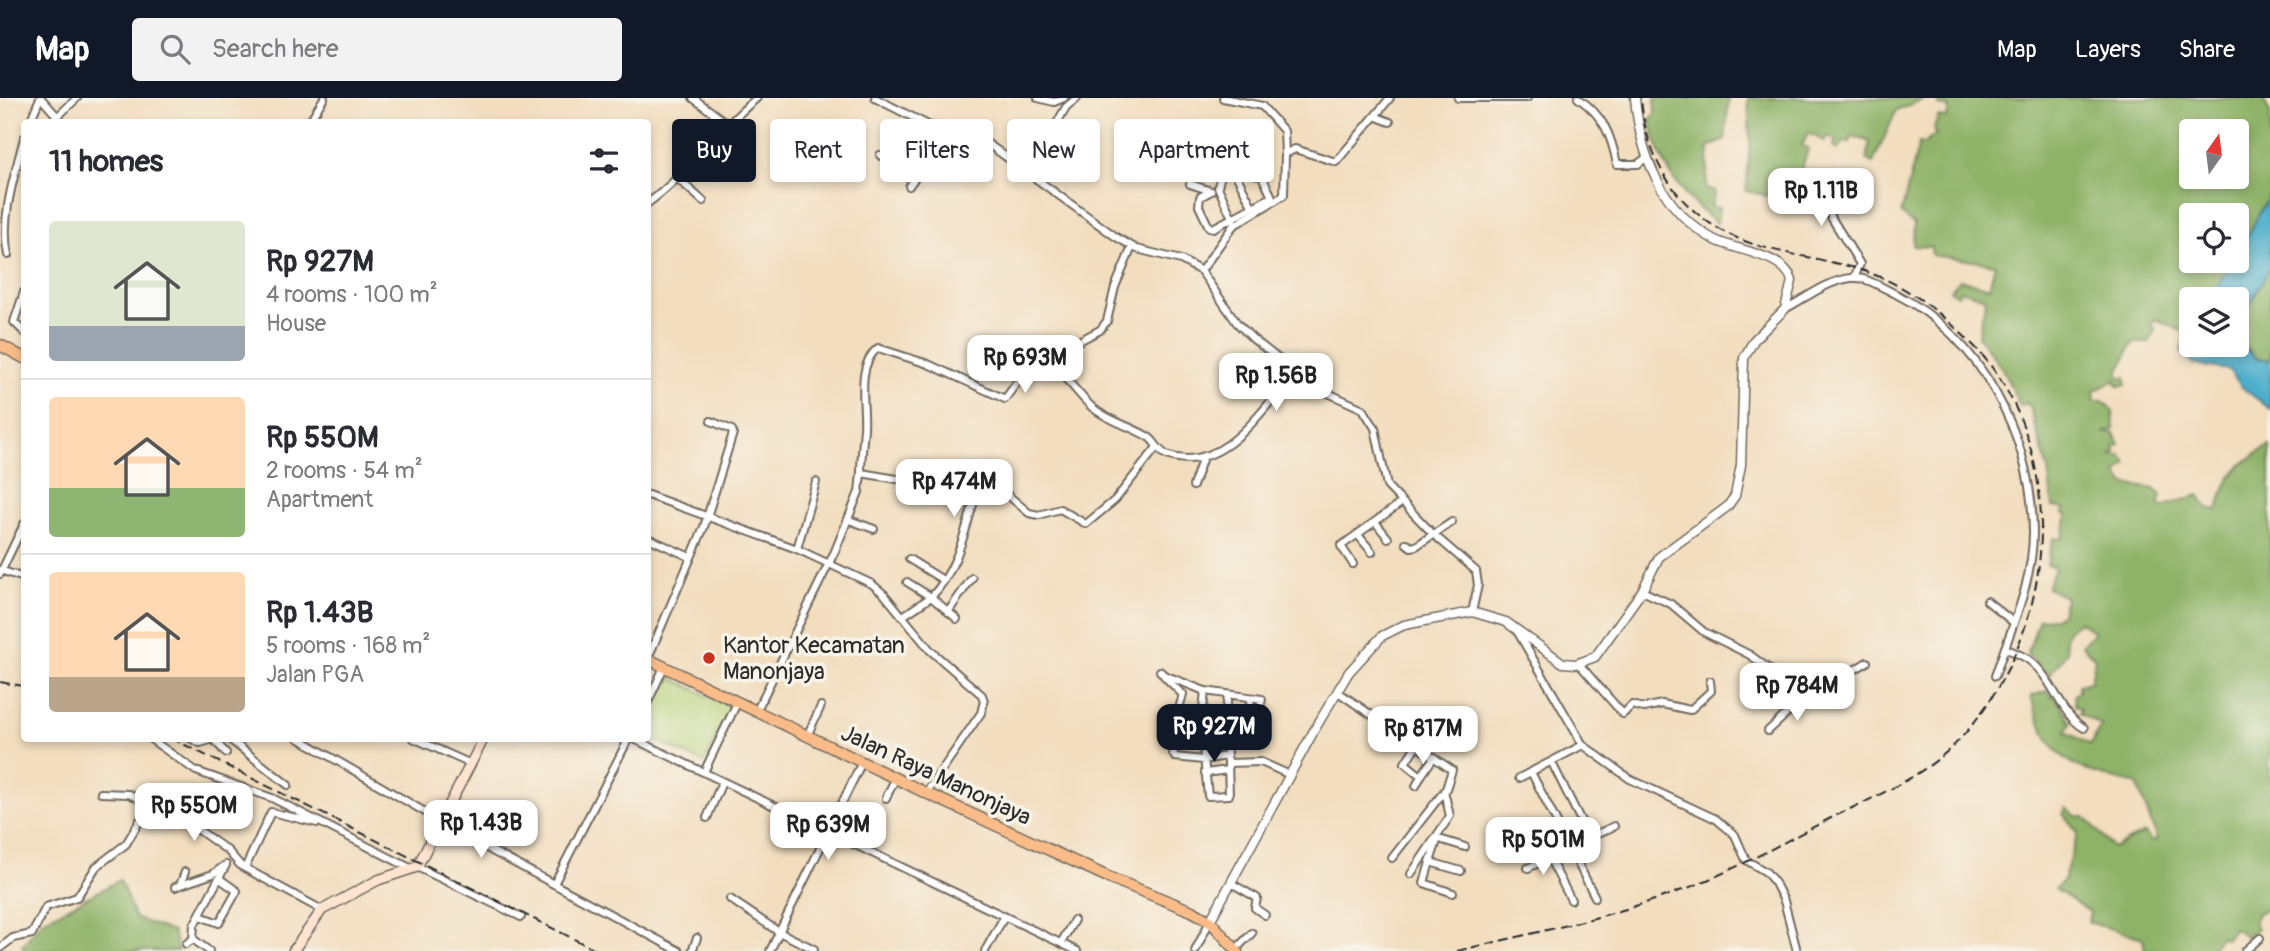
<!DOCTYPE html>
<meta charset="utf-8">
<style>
:root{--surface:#fff;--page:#f2f2f3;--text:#2b2b33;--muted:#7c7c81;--line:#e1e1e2;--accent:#111827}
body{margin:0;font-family:Pangolin,sans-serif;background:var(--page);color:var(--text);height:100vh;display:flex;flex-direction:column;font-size:26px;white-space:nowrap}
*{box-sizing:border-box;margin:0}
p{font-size:23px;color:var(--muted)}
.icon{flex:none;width:38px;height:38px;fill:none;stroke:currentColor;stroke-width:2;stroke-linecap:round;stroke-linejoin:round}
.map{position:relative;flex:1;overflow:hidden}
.panel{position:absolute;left:21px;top:21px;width:630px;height:623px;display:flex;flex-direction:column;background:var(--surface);border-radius:7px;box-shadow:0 4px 10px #0003}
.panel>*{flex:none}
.guide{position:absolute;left:672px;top:21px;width:665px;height:63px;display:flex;gap:14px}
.needle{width:46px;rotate:14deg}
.tools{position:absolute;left:2179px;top:21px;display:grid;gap:14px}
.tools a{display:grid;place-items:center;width:70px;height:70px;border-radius:7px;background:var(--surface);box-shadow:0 4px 10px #0003;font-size:35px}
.price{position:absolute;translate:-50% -60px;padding:0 16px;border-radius:14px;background:#fff;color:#222;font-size:23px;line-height:46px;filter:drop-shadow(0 2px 4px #0008)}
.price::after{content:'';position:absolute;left:50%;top:42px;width:21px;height:16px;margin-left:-10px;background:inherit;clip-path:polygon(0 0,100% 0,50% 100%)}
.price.current{background:var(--accent);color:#fff}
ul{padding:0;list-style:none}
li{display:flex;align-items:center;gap:21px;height:175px;padding:0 28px}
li+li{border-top:2px solid var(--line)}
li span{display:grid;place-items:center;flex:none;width:196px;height:140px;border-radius:7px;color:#555}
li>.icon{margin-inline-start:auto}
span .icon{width:84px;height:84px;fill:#fffc;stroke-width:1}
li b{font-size:30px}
h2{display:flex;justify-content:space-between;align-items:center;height:84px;padding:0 28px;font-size:30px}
.tag{padding:0 24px;border-radius:7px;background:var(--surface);box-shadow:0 4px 10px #0003;font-size:24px;line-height:63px}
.tag.current{background:var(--accent);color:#fff}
header{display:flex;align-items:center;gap:42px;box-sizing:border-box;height:98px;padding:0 35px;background:var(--accent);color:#fff}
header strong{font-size:33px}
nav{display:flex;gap:38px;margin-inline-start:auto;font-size:24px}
.search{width:490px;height:63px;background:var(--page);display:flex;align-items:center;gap:18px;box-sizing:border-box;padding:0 24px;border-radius:7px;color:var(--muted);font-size:26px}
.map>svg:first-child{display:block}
</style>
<header>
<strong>Map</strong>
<div class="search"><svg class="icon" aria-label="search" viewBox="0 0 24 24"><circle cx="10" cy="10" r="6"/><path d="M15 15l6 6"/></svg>Search here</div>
<nav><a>Map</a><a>Layers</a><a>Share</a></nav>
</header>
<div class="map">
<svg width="2270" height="853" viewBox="0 0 2270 853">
<rect width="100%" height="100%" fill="#f7f3e8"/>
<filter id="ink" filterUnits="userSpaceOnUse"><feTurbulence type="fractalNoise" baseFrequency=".0143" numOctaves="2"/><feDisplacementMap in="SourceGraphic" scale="14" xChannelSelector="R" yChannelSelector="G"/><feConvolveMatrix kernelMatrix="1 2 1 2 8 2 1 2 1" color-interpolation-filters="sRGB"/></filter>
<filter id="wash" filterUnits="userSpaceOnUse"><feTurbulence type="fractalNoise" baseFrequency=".00686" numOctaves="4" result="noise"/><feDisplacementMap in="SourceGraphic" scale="28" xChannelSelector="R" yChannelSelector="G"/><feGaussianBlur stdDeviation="1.57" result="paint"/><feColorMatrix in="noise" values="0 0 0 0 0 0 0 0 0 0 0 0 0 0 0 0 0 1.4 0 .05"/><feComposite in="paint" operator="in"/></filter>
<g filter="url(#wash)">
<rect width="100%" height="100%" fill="#f2ddbe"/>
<path fill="#b3d076" stroke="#6f7e50" stroke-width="2" d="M 669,579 L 731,609 L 704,665 L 648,638 L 648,623 Z"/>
<g fill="#8eb267" stroke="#5c6e49" stroke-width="2" fill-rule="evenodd">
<path d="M 1655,0 L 1729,0 L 1725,42 L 1709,49 L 1706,91 L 1715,94 L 1711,109 L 1719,110 L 1717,126 C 1680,97 1660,68 1650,22 L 1655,16 Z"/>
<path d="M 1748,0 L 2262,0 L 2270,14 L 2270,96 L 2237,155 L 2236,117 L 2191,117 L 2191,163 L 2232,163 L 2210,201 L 2191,201 L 2191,226 L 2186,235 L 2156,221 L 2150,227 L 2155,231 L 2149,245 L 2133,245 L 2118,275 L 2120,280 L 2126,279 L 2126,287 L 2117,288 L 2115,282 L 2094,293 L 2095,303 L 2103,303 L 2113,313 L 2114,331 L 2103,335 L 2114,335 L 2119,347 L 2114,348 L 2116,354 L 2112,357 L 2121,357 L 2127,366 L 2117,375 L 2124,386 L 2154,391 L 2162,398 L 2159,407 L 2162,409 L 2199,397 L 2208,410 L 2218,412 C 2225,378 2240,364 2270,348 L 2270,810 L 2257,815 L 2254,825 L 2257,830 L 2247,839 L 2235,830 L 2225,841 L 2221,838 L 2209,853 L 2145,853 L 2143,840 L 2088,824 L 2090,814 L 2055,791 L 2063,783 L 2078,735 L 2063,716 L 2066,710 L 2076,718 L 2085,719 L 2113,750 L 2145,735 L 2152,744 L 2157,741 L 2137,686 C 2075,671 2049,666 2031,598 L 2048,593 L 2052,599 L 2055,597 L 2071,625 L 2066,634 L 2091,647 L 2101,627 L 2080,616 L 2081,610 L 2075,608 L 2074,598 L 2079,593 L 2079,587 L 2091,584 L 2095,561 L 2082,547 L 2094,534 L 2080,524 C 2066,532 2062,538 2067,554 L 2049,577 L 2027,557 L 2039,521 L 2055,520 L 2062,515 L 2066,499 L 2047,490 L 2055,470 L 2047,467 L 2053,440 L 2062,441 L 2068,417 L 2063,416 L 2064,411 L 2053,409 L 2048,372 L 2030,309 L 2027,305 L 2020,308 L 2003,272 L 1978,238 L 1986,200 L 1960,192 L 1958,197 L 1950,192 L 1960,181 L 1989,190 L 1995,166 L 1932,157 L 1931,149 L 1913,148 L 1914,126 L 1901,116 L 1919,45 L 1924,46 L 1936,36 L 1934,31 L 1938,19 L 1947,20 L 1949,10 L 1938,7 L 1938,0 L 1924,1 L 1896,13 L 1873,65 L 1867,62 L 1870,44 L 1853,38 L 1849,45 L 1844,43 L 1837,52 L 1833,49 L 1836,42 L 1828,38 L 1824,43 L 1809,35 L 1802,47 L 1808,51 L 1795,92 L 1776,88 L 1773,99 L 1746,93 L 1750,44 ZM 2191,33 L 2236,33 L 2236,79 L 2191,79 Z"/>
<path d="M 2270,169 L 2270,262 L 2255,260 L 2249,252 L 2236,247 L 2237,231 Z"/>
<path d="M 120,782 L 135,820 L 173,834 L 178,853 L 26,853 L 22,848 L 42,823 Z"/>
</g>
<g fill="#4caecb" stroke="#3c6c7b" stroke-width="2">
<path d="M 2270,96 L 2270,169 L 2237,231 L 2236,201 L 2210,201 L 2232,163 L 2236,163 L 2237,155 Z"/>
<path d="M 2191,226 L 2191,247 C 2213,247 2240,241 2255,260 L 2270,262 L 2270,311 L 2242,289 L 2229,272 L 2192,266 L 2181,252 Z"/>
</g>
</g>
<g filter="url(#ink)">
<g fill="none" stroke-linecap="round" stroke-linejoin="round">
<defs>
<g id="minor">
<path d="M 41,0 L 56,17 L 54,24"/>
<path d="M 693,0 L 728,26"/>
<path d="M 875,0 L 930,28 L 961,31 L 980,40 L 1116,139 L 1137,151 L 1181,162 L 1201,173 L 1237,225 L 1253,241 L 1315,289 L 1363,311 L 1375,330 L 1387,388 L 1433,436 L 1476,473 L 1478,487 L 1472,514"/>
<path d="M 1038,0 L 1054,4 L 1064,0"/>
<path d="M 1223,0 L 1262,8 L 1284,33 L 1285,56"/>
<path d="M 1458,0 L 1527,0"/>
<path d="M 1578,0 C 1604,18 1611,37 1617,66 L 1638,66 L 1646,60"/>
<path d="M 1377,19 L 1390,24"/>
<path d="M 56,20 L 77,0"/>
<path d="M 30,24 L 40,0"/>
<path d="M 309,24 L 324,0"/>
<path d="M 880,57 L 914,80"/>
<path d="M 1198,62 L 1262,78 L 1272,99 L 1213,130 L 1209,129 L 1199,108 L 1200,99 L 1211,93"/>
<path d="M 1223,68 L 1218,89 L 1233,122"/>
<path d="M 1233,71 L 1253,110"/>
<path d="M 1029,75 L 1066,9 L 1077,0"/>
<path d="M 678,81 L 703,103"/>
<path d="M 1835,86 L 1837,103 L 1830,114 L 1831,119 L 1860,166 L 1854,180"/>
<path d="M 909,88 L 938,47 L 941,31"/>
<path d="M 1199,89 L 1190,86 L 1211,93"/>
<path d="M 648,105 C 689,75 717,32 757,0"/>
<path d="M 8,157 C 0,120 15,76 24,40"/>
<path d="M 1201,173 L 1233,128 L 1284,97 L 1285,56 L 1295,51 L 1336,64 L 1390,0"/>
<path d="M 24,194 L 14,224 L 24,234"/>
<path d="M 1785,211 C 1805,201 1826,183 1851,180 C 1865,178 1883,190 1896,196 C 1982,240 2032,339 2033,434 C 2033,485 2011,530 1995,578"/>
<path d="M 1081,242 L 1100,232 L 1107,223 L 1115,189 L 1132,149"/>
<path d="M 861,375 C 861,360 863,345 864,330 C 866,306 855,268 878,250 L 928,266 L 1005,301 L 1030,266 C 1059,260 1075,296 1093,310 C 1110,324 1132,328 1150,340 C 1157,346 1159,355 1169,358 C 1225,376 1264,308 1295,274"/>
<path d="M 1193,388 L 1203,359"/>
<path d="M 648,397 L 797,451 L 872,486 L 884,496 L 931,553 L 982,597 L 984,603 L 981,615 L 926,695"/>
<path d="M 849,422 L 874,431"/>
<path d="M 1376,425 L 1388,440"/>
<path d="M 1358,437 L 1372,454"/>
<path d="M 648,440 L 690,459"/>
<path d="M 1406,445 L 1411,449 L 1416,448 L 1452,424"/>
<path d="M 797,451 L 816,384"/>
<path d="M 909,461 L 943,482"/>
<path d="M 1353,466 L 1341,448 L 1401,405"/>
<path d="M 0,472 L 24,480"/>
<path d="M 0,476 L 24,426"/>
<path d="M 907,484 L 931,499 C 960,470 967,422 980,384"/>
<path d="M 1642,493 L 1671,506 L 1704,534 L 1750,557 L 1809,600 L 1867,564"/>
<path d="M 1987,503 L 2013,524"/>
<path d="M 948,514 L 972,480"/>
<path d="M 903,518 L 931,499 L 957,521"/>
<path d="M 1517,533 L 1583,647 L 1630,681 L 1716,721 L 1735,737 L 1746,762 L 1766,774 L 1775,785 L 1784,803 L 1797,853"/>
<path d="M 2005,550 C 2013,554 2022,557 2029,562 C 2054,581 2059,615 2084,630"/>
<path d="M 648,560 L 704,429 L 733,335 L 732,332 L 711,323"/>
<path d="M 1579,566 L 1623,616 L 1632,607 L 1644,610 L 1662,606 L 1690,612 L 1711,593 L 1710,583"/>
<path d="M 1160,573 L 1164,577 L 1205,593 L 1262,601 L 1260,610 L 1253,616 L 1249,614 L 1251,600"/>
<path d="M 1164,578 L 1182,596"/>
<path d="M 1205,593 L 1201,629 L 1208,698 L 1229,697 L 1228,665"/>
<path d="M 1338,594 L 1452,672 L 1446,691 L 1392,760"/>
<path d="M 1228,597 L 1224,629 L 1228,665 L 1261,664 L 1290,677"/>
<path d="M 648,604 L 664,569"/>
<path d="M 1179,611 L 1183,596"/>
<path d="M 756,614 L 835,453 L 859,394 L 861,375 L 915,384 L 956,381 L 980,384 L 1003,393 L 1029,415 L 1039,417 L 1060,411 L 1086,426 L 1115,402 L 1157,349"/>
<path d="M 1224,629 L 1195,626 L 1185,628 L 1173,656 L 1175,659 L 1203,662 L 1226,658"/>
<path d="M 1768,633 L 1805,599"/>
<path d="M 807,638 L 821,608"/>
<path d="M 149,640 L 196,673 L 272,700 L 410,770"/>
<path d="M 190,640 L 200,645 L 217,640"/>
<path d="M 228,640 L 288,687"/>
<path d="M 298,640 L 492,753 L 679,853"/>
<path d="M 413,640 L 471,666"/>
<path d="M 632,640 L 1077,853"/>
<path d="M 1226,641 L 1237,641"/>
<path d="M 215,643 L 226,655"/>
<path d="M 1552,665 L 1596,753"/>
<path d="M 704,674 L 737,605"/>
<path d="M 1531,674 L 1595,799"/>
<path d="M 1205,675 L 1228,672"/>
<path d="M 1421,678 L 1434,659"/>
<path d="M 1519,680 L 1583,647"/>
<path d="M 1416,688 L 1421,678 L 1405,665 L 1416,648"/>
<path d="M 101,695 L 129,696 L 193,728 L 228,753 L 241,768 L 322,812"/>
<path d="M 886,700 L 896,679"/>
<path d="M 707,720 L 722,684"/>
<path d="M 1436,740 L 1465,749"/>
<path d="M 1437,743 L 1430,764 L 1461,773"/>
<path d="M 1541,744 L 1571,802"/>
<path d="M 1430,764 L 1424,785 L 1453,795"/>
<path d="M 417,769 L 521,819"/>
<path d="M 245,770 L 271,714 L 317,725"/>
<path d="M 1528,770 L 1614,728"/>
<path d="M 1411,776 L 1450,718 L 1444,693"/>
<path d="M 1231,785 L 1257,800 L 1255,810 L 1265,817"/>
<path d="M 554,786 L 629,640"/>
<path d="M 180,787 L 185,774"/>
<path d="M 175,789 L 213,776 L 224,768"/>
<path d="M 730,801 L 779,834 L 814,851"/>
<path d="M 200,818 L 219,825 L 237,793 L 220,781"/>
<path d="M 193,841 L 209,853"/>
<path d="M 1061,845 L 1074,822"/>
<path d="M 186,846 L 193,841 L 194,827 L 226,767"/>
<path d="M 0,850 L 13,840 L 32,836 L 46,809 L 77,799 L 96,769 L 126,746 L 149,707"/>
<path d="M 1236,851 L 1252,835"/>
<path d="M 692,853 L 697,840"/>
<path d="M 770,853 L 862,664"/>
<path d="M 985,853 L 1004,819"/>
<path d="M 1195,853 L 1210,823"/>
<path d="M 2245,853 L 2260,840"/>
</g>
<path id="tertiary" d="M 1210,823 L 1316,629 L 1349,574 L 1382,538 L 1404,527 L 1472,514 L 1506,524 L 1563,565 L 1576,566 L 1595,559 L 1642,493 L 1659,459 L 1727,409 L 1735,398 L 1741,367 L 1744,260 L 1754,242 L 1785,211 L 1792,183 C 1785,156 1735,153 1713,141 C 1661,112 1640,56 1635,0"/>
<path id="secondary" d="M 293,853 L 322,812 L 378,782 L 417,769 L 484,640"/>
<g id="primary">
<path d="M 0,247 L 24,260"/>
<path d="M 648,561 L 926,695 L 1110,780 L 1192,813 L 1210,823 L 1237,853"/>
</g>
</defs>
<use href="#minor" stroke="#71695e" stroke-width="10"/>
<use href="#tertiary" stroke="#71695e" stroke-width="11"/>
<use href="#secondary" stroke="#71695e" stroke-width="12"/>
<use href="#primary" stroke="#71695e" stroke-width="13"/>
<use href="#minor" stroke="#fff" stroke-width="6"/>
<use href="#tertiary" stroke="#fff" stroke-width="8"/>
<use href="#secondary" stroke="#fde4d0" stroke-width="9"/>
<use href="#primary" stroke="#f9bc89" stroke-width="10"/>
<g stroke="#2b2b2b" stroke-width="2" stroke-dasharray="10 5" stroke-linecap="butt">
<path d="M 0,584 L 24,588"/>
<path d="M 171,640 L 598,853"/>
<path d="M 1457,853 C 1533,835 1612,819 1685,791 C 1736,772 1785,743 1833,719 C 1877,698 1927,677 1961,640 C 2012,583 2041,507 2041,431 C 2042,363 2018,290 1968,242 C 1941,215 1911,191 1875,177 C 1835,161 1791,159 1750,145 C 1685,123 1646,68 1641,0"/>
</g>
</g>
</g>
<circle fill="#c8321e" stroke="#f7f3e8" stroke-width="2.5" cx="709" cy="560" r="7"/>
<g text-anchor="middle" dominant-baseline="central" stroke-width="7" stroke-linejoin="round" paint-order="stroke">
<g font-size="23" fill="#2b2b2b" stroke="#f7f3e8" text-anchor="start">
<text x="723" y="547">Kantor Kecamatan<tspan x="723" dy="26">Manonjaya</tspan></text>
</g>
<g font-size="23" fill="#2b2b2b" stroke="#f7f3e8">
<text transform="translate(936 677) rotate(25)">Jalan Raya Manonjaya</text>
</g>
</g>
</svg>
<div class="tools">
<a><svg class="needle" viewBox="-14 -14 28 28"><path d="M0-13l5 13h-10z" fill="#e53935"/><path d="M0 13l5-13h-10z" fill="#7c7c81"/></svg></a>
<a><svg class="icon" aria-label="locate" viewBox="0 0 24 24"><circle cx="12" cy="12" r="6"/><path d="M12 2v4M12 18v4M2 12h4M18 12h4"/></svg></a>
<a><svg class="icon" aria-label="layers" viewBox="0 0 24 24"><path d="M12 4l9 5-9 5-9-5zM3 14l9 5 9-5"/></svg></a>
</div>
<b class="price" style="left:1821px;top:130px">Rp 1.11B</b>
<b class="price" style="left:1025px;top:297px">Rp 693M</b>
<b class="price" style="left:1276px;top:315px">Rp 1.56B</b>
<b class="price" style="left:954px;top:421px">Rp 474M</b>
<b class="price" style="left:1797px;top:625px">Rp 784M</b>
<b class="price current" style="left:1214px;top:666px">Rp 927M</b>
<b class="price" style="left:1423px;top:668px">Rp 817M</b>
<b class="price" style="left:194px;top:745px">Rp 550M</b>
<b class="price" style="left:481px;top:762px">Rp 1.43B</b>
<b class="price" style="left:828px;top:764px">Rp 639M</b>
<b class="price" style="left:1543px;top:779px">Rp 501M</b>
<div class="guide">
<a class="tag current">Buy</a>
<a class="tag">Rent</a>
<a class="tag">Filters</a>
<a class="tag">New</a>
<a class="tag">Apartment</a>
</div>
<section class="panel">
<h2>11 homes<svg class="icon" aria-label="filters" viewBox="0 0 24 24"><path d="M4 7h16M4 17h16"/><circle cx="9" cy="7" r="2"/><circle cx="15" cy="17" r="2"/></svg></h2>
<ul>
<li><span style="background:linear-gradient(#dfe7d0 75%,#9aa5b1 0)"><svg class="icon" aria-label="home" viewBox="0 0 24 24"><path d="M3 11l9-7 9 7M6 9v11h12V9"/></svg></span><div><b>Rp 927M</b><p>4 rooms · 100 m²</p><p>House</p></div></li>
<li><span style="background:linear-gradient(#ffd9b3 65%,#8fb573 0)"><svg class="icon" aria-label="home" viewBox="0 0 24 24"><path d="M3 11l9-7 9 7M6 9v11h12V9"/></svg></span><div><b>Rp 550M</b><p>2 rooms · 54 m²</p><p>Apartment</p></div></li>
<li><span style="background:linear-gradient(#ffd9b3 75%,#b9a48a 0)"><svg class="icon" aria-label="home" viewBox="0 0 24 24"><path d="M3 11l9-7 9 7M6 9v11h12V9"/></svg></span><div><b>Rp 1.43B</b><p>5 rooms · 168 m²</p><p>Jalan PGA</p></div></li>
</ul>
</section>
</div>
